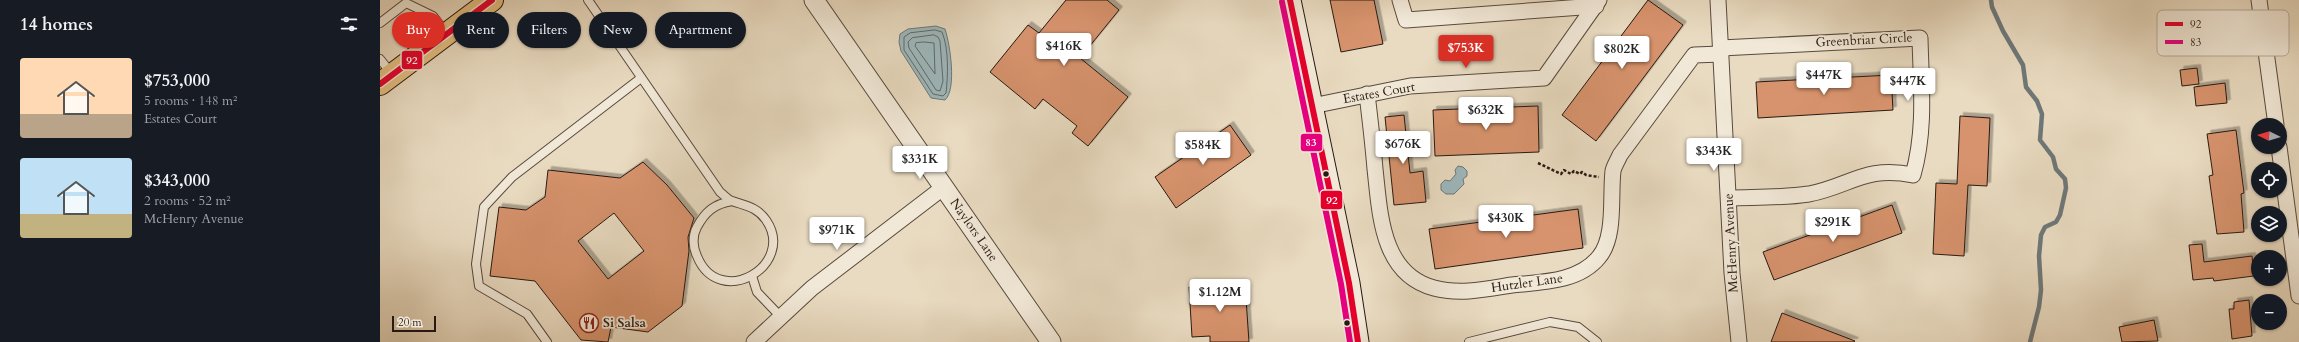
<!DOCTYPE html>
<meta charset="utf-8">
<style>
:root{--surface:#171b24;--page:#20242c;--text:#f1f3f6;--muted:#9ea1a6;--accent:#d93025}
body{margin:0;font-family:Cardo,serif;background:var(--page);color:var(--text);height:100vh;display:flex;flex-direction:column;font-size:15px;white-space:nowrap}
*{box-sizing:border-box;margin:0}
p{font-size:13px;color:var(--muted)}
.icon{flex:none;width:22px;height:22px;fill:none;stroke:currentColor;stroke-width:2;stroke-linecap:round;stroke-linejoin:round}
.map{position:relative;flex:1;overflow:hidden}
.panel{display:flex;flex-direction:column;background:var(--surface);width:380px}
.panel>*{flex:none}
.hud{position:absolute;left:12px;top:12px;width:380px;height:36px;display:flex;gap:8px}
.needle{width:26px;rotate:275deg}
.buttons{position:absolute;left:1871px;top:118px;display:grid;gap:8px}
.buttons a{display:grid;place-items:center;width:36px;height:36px;border-radius:50%;background:var(--surface);box-shadow:0 1px 3px #0004;font-size:20px}
.scale{position:absolute;left:12px;bottom:10px;width:44px;box-sizing:border-box;padding-left:4px;border:2px solid #281912;border-top:0;font-size:11px;line-height:14px;white-space:nowrap;color:#281912;-webkit-text-stroke:3px #f1e8d7;paint-order:stroke}
.price{position:absolute;translate:-50% -34px;padding:0 9px;border-radius:4px;background:#fff;color:#222;font-size:13px;line-height:26px;filter:drop-shadow(0 1px 2px #0008)}
.price::after{content:'';position:absolute;left:50%;top:24px;width:12px;height:9px;margin-left:-6px;background:inherit;clip-path:polygon(0 0,100% 0,50% 100%)}
.price.current{background:var(--accent);color:#fff}
ul{padding:0;list-style:none}
li{display:flex;align-items:center;gap:12px;height:100px;padding:0 20px}
li span{display:grid;place-items:center;flex:none;width:112px;height:80px;border-radius:4px;color:#555}
li>.icon{margin-inline-start:auto}
span .icon{width:48px;height:48px;fill:#fffc;stroke-width:1}
li b{font-size:17px}
h2{display:flex;justify-content:space-between;align-items:center;height:48px;padding:0 20px;font-size:17px}
.chip{padding:0 14px;border-radius:18px;background:var(--surface);box-shadow:0 1px 3px #0004;font-size:14px;line-height:36px}
.chip.current{background:var(--accent);color:#fff}
main{display:flex;flex:1;min-height:0}
.map>svg:first-child{display:block}
</style>
<main>
<section class="panel">
<h2>14 homes<svg class="icon" aria-label="filters" viewBox="0 0 24 24"><path d="M4 7h16M4 17h16"/><circle cx="9" cy="7" r="2"/><circle cx="15" cy="17" r="2"/></svg></h2>
<ul>
<li><span style="background:linear-gradient(#ffd9b3 70%,#b9a48a 0)"><svg class="icon" aria-label="home" viewBox="0 0 24 24"><path d="M3 11l9-7 9 7M6 9v11h12V9"/></svg></span><div><b>$753,000</b><p>5 rooms · 148 m²</p><p>Estates Court</p></div></li>
<li><span style="background:linear-gradient(#bfe0f5 70%,#c2b280 0)"><svg class="icon" aria-label="home" viewBox="0 0 24 24"><path d="M3 11l9-7 9 7M6 9v11h12V9"/></svg></span><div><b>$343,000</b><p>2 rooms · 52 m²</p><p>McHenry Avenue</p></div></li>
</ul>
</section>
<div class="map">
<svg width="1919" height="342" viewBox="0 0 1919 342">
<defs>
<filter id="shadow"><feDropShadow dx="3.5" dy="-3.5" stdDeviation="0" flood-color="#0004"/></filter>
</defs>
<rect width="100%" height="100%" fill="#e9dbc1"/>
<filter id="stains"><feTurbulence type="fractalNoise" baseFrequency=".005" numOctaves="4"/><feColorMatrix values="0 0 0 0 .2 0 0 0 0 .09 0 0 0 0 .02 0 0 0 .5 -.17"/></filter>
<radialGradient id="worn" r=".72"><stop offset=".6" stop-color="#630" stop-opacity="0"/><stop offset="1" stop-color="#630" stop-opacity=".3"/></radialGradient>
<g fill="#9db8bd" stroke="#6e7879">
<path d="M 556,26 L 565,29 C 570,44 577,89 565,100 L 551,98 L 521,51 L 519,42 L 520,34 L 528,29 Z"/>
<path d="M 1078,166 L 1083,167 L 1087,171 L 1087,176 L 1083,179 L 1084,184 L 1074,194 L 1066,194 L 1061,190 L 1061,184 L 1065,180 L 1070,181 L 1076,174 L 1075,170 Z"/>
</g>
<g fill="none" stroke-linecap="round" stroke-linejoin="round">
<g stroke="#626868" stroke-width="1">
<path d="M 555,30 L 562,32 C 569,49 568,75 566,93 L 563,96 L 553,94 L 524,50 L 524,37 L 530,33 Z"/>
<path d="M 554,35 L 558,37 L 560,41 L 563,81 L 560,91 L 556,90 L 529,48 L 528,42 L 532,38 Z"/>
<path d="M 544,42 L 554,43 L 555,74 L 535,46 L 536,43 Z"/>
</g>
<path stroke="#6e7879" stroke-width="4.5" d="M 1611,0 L 1612,7 L 1623,31 L 1643,65 L 1646,87 L 1657,101 L 1662,114 L 1660,140 L 1673,157 L 1676,169 L 1685,179 L 1686,188 L 1680,215 L 1676,222 L 1665,227 L 1661,235 L 1659,256 L 1661,290 L 1659,307 L 1650,342"/>
</g>
<g fill="#d7936d" stroke="#281912" fill-rule="evenodd" filter="url(#shadow)">
<path d="M 686,0 L 727,0 L 739,10 L 700,58 L 748,97 L 708,146 L 692,133 L 697,126 L 663,99 L 655,109 L 610,72 L 648,25 L 659,33 Z"/>
<path d="M 950,0 L 994,0 L 1003,44 L 961,52 Z"/>
<path d="M 1268,0 L 1303,25 L 1216,141 L 1182,115 Z"/>
<path d="M 1817,68 L 1819,84 L 1802,86 L 1800,70 Z"/>
<path d="M 1511,75 L 1513,110 L 1378,118 L 1376,82 Z"/>
<path d="M 1845,83 L 1847,103 L 1816,106 L 1814,87 Z"/>
<path d="M 1158,106 L 1159,152 L 1055,156 L 1053,110 Z"/>
<path d="M 1024,115 L 1030,173 L 1043,171 L 1046,202 L 1014,205 L 1005,117 Z"/>
<path d="M 1580,116 L 1610,118 L 1607,186 L 1588,185 L 1584,256 L 1553,254 L 1556,183 L 1577,184 Z"/>
<path d="M 850,125 L 871,155 L 796,208 L 775,177 Z"/>
<path d="M 1856,130 L 1864,193 L 1861,194 L 1864,232 L 1837,234 L 1829,176 L 1833,175 L 1827,134 Z"/>
<path d="M 263,162 L 287,185 L 314,218 L 308,237 L 309,251 L 302,306 L 268,332 L 231,327 L 228,342 L 201,340 L 155,281 L 110,276 L 119,207 L 146,210 L 165,197 L 168,170 L 240,178 ZM 234,213 L 264,251 L 228,279 L 198,241 Z"/>
<path d="M 1512,205 L 1522,233 L 1394,280 L 1383,252 Z"/>
<path d="M 1198,209 L 1203,248 L 1055,269 L 1049,229 Z"/>
<path d="M 1822,244 L 1824,262 L 1872,256 L 1874,276 L 1834,281 L 1833,278 L 1813,280 L 1809,245 Z"/>
<path d="M 865,284 L 869,342 L 830,342 L 830,336 L 812,337 L 809,287 Z"/>
<path d="M 1869,300 L 1872,336 L 1852,339 L 1849,309 L 1854,309 L 1854,302 Z"/>
<path d="M 1402,313 L 1475,341 L 1474,342 L 1391,342 Z"/>
<path d="M 1774,320 L 1778,341 L 1742,342 L 1739,327 Z"/>
</g>
<g fill="none" stroke-linecap="round" stroke-linejoin="round">
<defs>
<g id="service">
<path d="M 208,0 L 340,192 C 344,195 348,200 352,201 C 366,206 377,207 386,220 C 417,265 339,311 317,256 C 313,248 312,236 317,227 C 325,212 334,204 352,201"/>
<path d="M 0,23 L 26,3 L 53,16 L 66,34"/>
<path d="M 0,59 L 12,74"/>
<path d="M 372,276 L 377,292 L 400,316"/>
<path d="M 167,342 L 147,314 L 99,286 L 96,264 L 104,207 L 132,177 L 261,78"/>
<path d="M 1089,342 L 1170,322 L 1198,327 L 1217,342"/>
</g>
<g id="minor">
<path d="M 1020,0 L 1026,20 L 1216,6"/>
<path d="M 1338,0 L 1352,273 L 1359,342"/>
<path d="M 1879,0 L 1896,125"/>
<path d="M 1341,48 L 1540,38 C 1541,84 1546,129 1533,175 C 1486,165 1470,186 1429,194 C 1403,198 1375,197 1349,198"/>
<path d="M 987,94 C 990,119 993,144 995,169 C 1000,213 1001,274 1054,288 C 1080,295 1107,289 1132,285 C 1162,282 1199,282 1219,257 C 1236,237 1230,196 1233,171 C 1234,166 1238,160 1240,155 L 1314,55 L 1341,54"/>
<path d="M 932,106 L 1030,86 L 1164,78 L 1219,0"/>
<path d="M 1899,147 L 1919,296"/>
<path d="M 374,342 L 432,288 L 564,187"/>
</g>
<path id="tertiary" d="M 434,0 L 671,342"/>
<path id="secondary" d="M 910,0 L 969,283 L 978,342"/>
<path id="primary" d="M 0,84 L 112,0"/>
</defs>
<use href="#service" stroke="#584a3e" stroke-width="10"/>
<use href="#minor" stroke="#584a3e" stroke-width="17"/>
<use href="#tertiary" stroke="#584a3e" stroke-width="21"/>
<use href="#secondary" stroke="#281912" stroke-width="23"/>
<use href="#primary" stroke="#281912" stroke-width="24"/>
<g stroke="#281912" stroke-width="2.5" stroke-dasharray="3 2" stroke-linecap="butt">
<path d="M 1029,144 L 1033,147"/>
<path d="M 1158,163 L 1181,174 L 1184,170 L 1191,174 L 1194,171 L 1200,174 L 1202,172 L 1206,175 L 1219,177"/>
</g>
<use href="#service" stroke="#f1e8d7" stroke-width="8"/>
<use href="#minor" stroke="#f1e8d7" stroke-width="15"/>
<use href="#tertiary" stroke="#f1e8d7" stroke-width="19"/>
<use href="#secondary" stroke="#f1e8d7" stroke-width="21"/>
<use href="#primary" stroke="#e4be80" stroke-width="22"/>
<defs>
<g id="bus-1">
<path d="M 910,0 L 969,283 L 978,342"/>
<path d="M 0,84 L 112,0"/>
</g>
<path id="bus-2" d="M 902,2 L 961,284 L 970,342"/>
</defs>
<use href="#bus-1" stroke="#f1e8d7" stroke-width="9"/>
<use href="#bus-2" stroke="#f1e8d7" stroke-width="9"/>
<use href="#bus-1" stroke="#e4002b" stroke-width="6"/>
<use href="#bus-2" stroke="#e5007d" stroke-width="6"/>
</g>
<defs>
<symbol id="restaurant-ring" viewBox="-11 -11 22 22"><circle r="9.5" fill="#f1e8d7" stroke="#8f2418" stroke-width="1.5"/><path d="M-5-6h1v4h1v-4h1v4h1v-4h1v5L-1.5 .5V6h-2V.5L-5-1ZM5-6V6H3V1.5H1.5Q1.5-4 5-6Z" fill="#8f2418"/></symbol>
</defs>
<g fill-rule="evenodd">
<use href="#restaurant-ring" x="198" y="312" width="22" height="22"/>
</g>
<g fill="#281912" stroke="#f1e8d7" stroke-width="1.5">
<circle cx="946" cy="174" r="3.5"/>
<circle cx="967" cy="323" r="3.5"/>
</g>
<g text-anchor="middle" dominant-baseline="central" stroke-width="3.5" stroke-linejoin="round" paint-order="stroke">
<g font-size="13" fill="#281912" stroke="#f1e8d7">
<text transform="translate(1484 40) rotate(-3)">Greenbriar Circle</text>
<text transform="translate(999 93) rotate(-10)">Estates Court</text>
<text transform="translate(594 230) rotate(55)">Naylors Lane</text>
<text transform="translate(1351 243) rotate(-93)">McHenry Avenue</text>
<text transform="translate(1147 283) rotate(-8)">Hutzler Lane</text>
</g>
<g font-size="13" font-weight="bold" fill="#281912" stroke="#f1e8d7" text-anchor="start">
<text x="223" y="323">Si Salsa</text>
</g>
</g>
<rect x="1777" y="10" width="132" height="46" rx="6" fill="#f1e8d7" stroke="#b5aa9c" stroke-width="1"/>
<rect x="1785" y="22" width="18" height="4" fill="#e4002b"/>
<rect x="1785" y="40" width="18" height="4" fill="#e5007d"/>
<g font-size="11" fill="#281912">
<text x="1810" y="28">92</text>
<text x="1810" y="46">83</text>
</g>
<g stroke="#f1e8d7" stroke-width="1.5">
<rect x="21" y="50" width="22" height="20" rx="4" fill="#e4002b"/>
<rect x="920" y="133" width="23" height="19" rx="4" fill="#e5007d"/>
<rect x="940" y="190" width="23" height="20" rx="4" fill="#e4002b"/>
</g>
<g font-size="11" text-anchor="middle" font-weight="bold" fill="#fff">
<text x="32" y="64">92</text>
<text x="931" y="146">83</text>
<text x="952" y="204">92</text>
</g>
<rect width="100%" height="100%" filter="url(#stains)"/>
<rect width="100%" height="100%" fill="url(#worn)"/>
</svg>
<div class="buttons">
<a><svg class="needle" viewBox="-14 -14 28 28"><path d="M0-13l5 13h-10z" fill="#e53935"/><path d="M0 13l5-13h-10z" fill="#9ea1a6"/></svg></a>
<a><svg class="icon" aria-label="locate" viewBox="0 0 24 24"><circle cx="12" cy="12" r="6"/><path d="M12 2v4M12 18v4M2 12h4M18 12h4"/></svg></a>
<a><svg class="icon" aria-label="layers" viewBox="0 0 24 24"><path d="M12 4l9 5-9 5-9-5zM3 14l9 5 9-5"/></svg></a>
<a>+</a>
<a>−</a>
</div>
<div class="scale">20 m</div>
<b class="price" style="left:684px;top:67px">$416K</b>
<b class="price current" style="left:1086px;top:69px">$753K</b>
<b class="price" style="left:1242px;top:70px">$802K</b>
<b class="price" style="left:1444px;top:96px">$447K</b>
<b class="price" style="left:1528px;top:102px">$447K</b>
<b class="price" style="left:1106px;top:131px">$632K</b>
<b class="price" style="left:1023px;top:165px">$676K</b>
<b class="price" style="left:823px;top:166px">$584K</b>
<b class="price" style="left:1334px;top:172px">$343K</b>
<b class="price" style="left:540px;top:180px">$331K</b>
<b class="price" style="left:1126px;top:239px">$430K</b>
<b class="price" style="left:1453px;top:243px">$291K</b>
<b class="price" style="left:457px;top:251px">$971K</b>
<b class="price" style="left:840px;top:313px">$1.12M</b>
<div class="hud">
<a class="chip current">Buy</a>
<a class="chip">Rent</a>
<a class="chip">Filters</a>
<a class="chip">New</a>
<a class="chip">Apartment</a>
</div>
</div>
</main>
